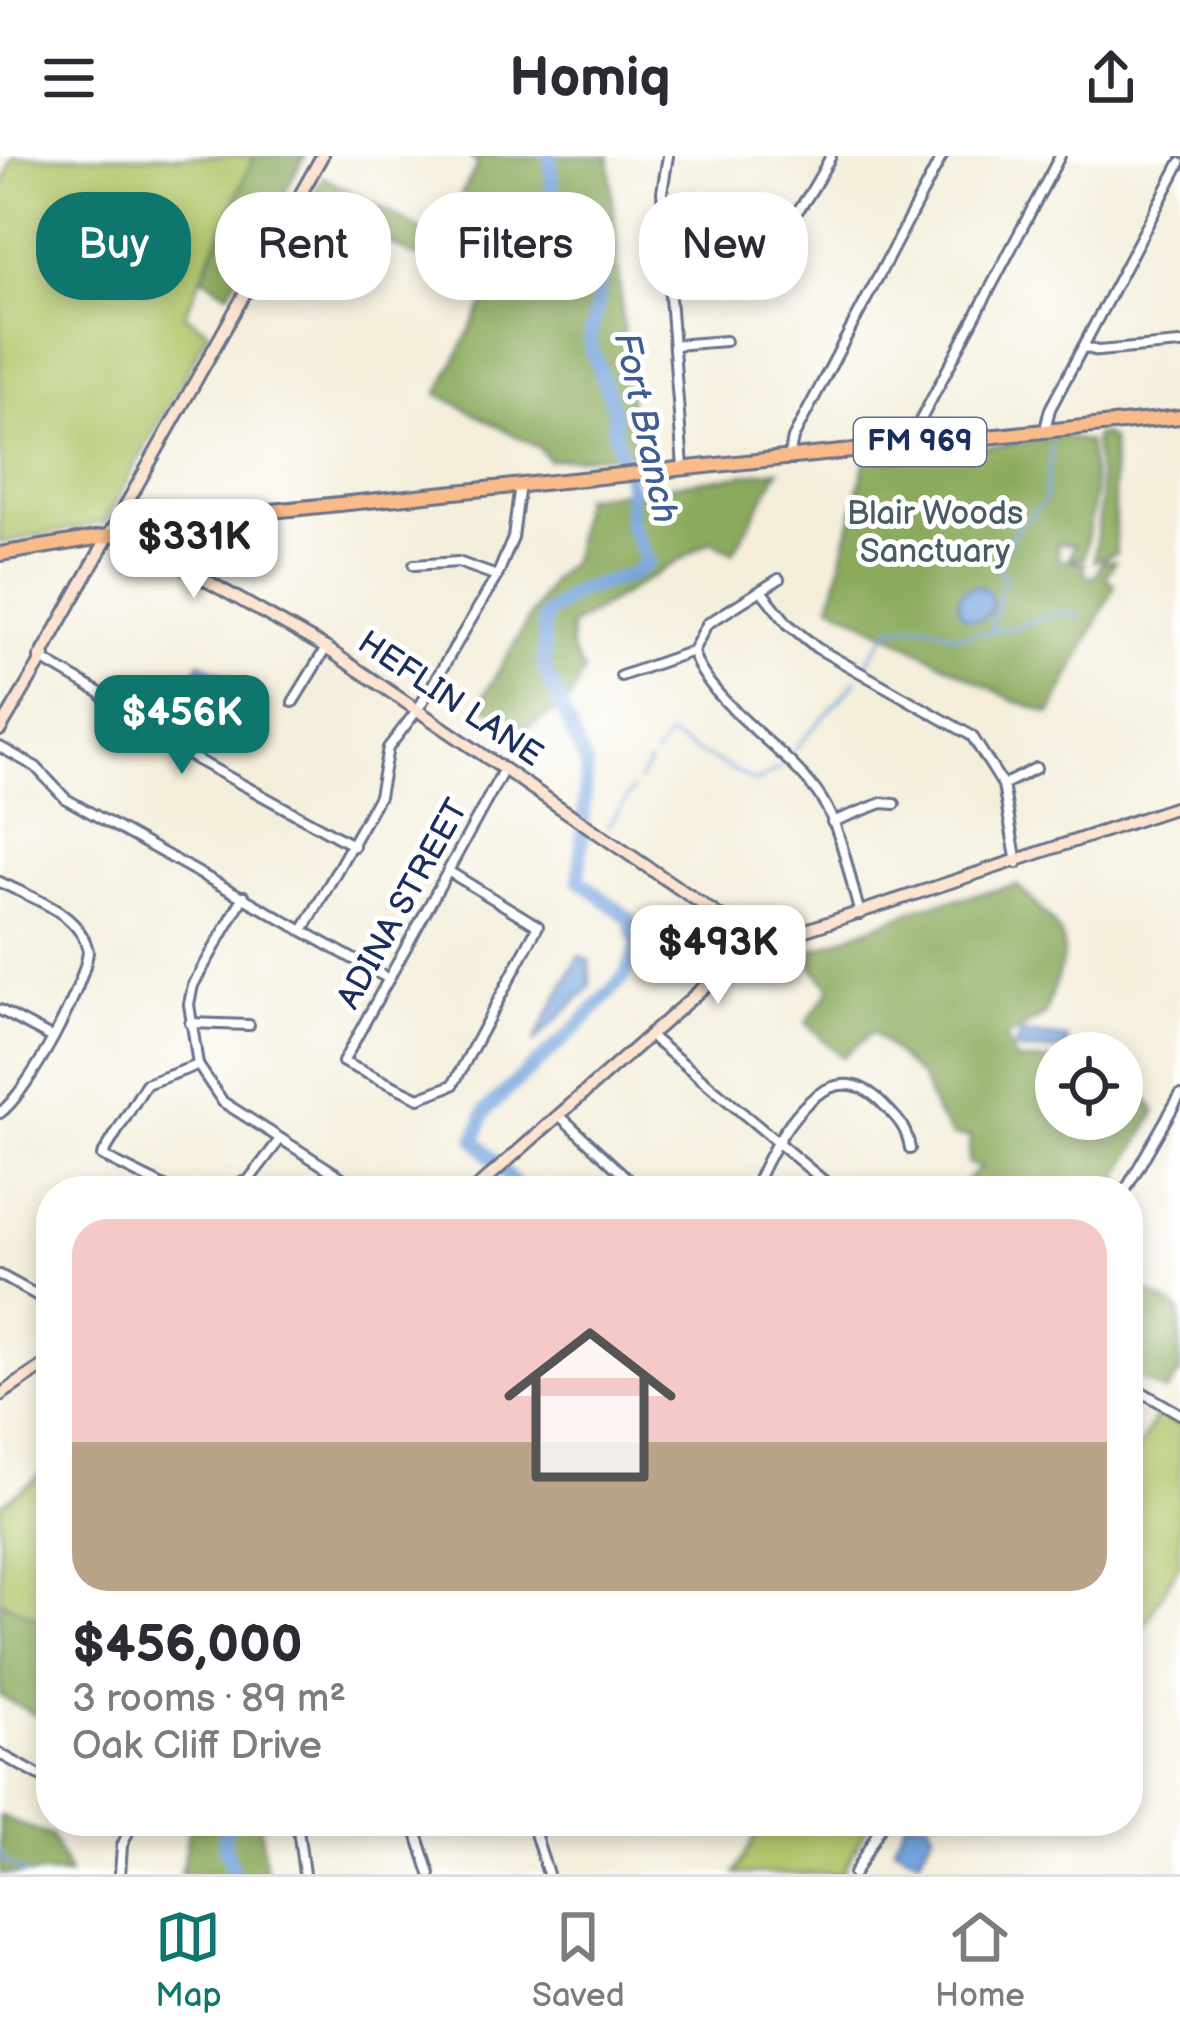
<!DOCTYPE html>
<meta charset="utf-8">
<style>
:root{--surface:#fff;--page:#f2f2f3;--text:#2b2b33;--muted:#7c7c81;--line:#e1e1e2;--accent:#0f766e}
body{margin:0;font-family:"Balsamiq Sans",sans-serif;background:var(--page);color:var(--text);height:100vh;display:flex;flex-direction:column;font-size:45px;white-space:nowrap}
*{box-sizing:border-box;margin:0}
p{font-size:39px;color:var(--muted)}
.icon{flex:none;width:66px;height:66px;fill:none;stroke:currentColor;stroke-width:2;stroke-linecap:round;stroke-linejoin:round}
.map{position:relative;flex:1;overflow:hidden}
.sheet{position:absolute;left:36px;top:1020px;width:1107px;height:660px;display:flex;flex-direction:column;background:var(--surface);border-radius:48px;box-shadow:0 6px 18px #0003}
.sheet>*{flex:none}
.hud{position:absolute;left:36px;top:36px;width:1110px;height:108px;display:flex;gap:24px}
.controls{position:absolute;left:1035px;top:876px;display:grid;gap:24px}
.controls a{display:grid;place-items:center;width:108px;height:108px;border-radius:50%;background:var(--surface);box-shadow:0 6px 18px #0003;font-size:60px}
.price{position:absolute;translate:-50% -102px;padding:0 27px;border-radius:24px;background:#fff;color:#222;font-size:39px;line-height:78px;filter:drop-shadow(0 3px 6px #0008)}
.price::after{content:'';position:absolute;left:50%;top:72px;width:36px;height:27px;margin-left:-18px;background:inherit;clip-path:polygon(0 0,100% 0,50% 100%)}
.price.current{background:var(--accent);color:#fff}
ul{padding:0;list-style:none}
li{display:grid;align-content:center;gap:24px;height:636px;padding:0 36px}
li span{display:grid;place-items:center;height:372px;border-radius:36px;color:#555}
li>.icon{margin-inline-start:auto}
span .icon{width:216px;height:216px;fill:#fffc;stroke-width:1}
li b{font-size:51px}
.tag{padding:0 42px;border-radius:48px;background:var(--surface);box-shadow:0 6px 18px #0003;font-size:42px;line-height:108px}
.tag.current{background:var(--accent);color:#fff}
header{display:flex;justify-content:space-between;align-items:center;height:156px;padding:0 36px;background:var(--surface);font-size:54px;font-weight:600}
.tab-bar{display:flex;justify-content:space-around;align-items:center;height:168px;border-top:3px solid var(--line);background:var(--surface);font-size:33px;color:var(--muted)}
.tab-bar a{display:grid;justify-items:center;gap:6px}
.tab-bar .current{color:var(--accent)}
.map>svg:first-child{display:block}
</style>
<header><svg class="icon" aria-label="menu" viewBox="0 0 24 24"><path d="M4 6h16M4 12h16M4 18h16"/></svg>Homiq<svg class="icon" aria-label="share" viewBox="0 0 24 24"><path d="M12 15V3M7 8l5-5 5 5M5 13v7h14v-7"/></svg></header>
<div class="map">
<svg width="1180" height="1718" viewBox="0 0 1180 1718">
<rect width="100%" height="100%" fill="#fff"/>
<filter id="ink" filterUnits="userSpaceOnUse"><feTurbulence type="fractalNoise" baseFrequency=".00833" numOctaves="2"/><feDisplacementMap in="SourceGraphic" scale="24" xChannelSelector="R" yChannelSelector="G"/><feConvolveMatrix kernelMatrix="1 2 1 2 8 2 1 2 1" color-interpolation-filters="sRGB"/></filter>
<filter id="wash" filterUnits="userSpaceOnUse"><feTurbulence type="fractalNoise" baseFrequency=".004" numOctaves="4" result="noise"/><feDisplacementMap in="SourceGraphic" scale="48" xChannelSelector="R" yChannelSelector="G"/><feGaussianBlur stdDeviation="2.7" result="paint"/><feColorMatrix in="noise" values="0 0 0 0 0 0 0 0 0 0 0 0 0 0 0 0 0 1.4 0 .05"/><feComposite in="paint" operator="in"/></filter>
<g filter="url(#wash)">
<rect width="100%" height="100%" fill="#f4eedb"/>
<g fill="#b1c569" stroke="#667a64" stroke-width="3">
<path d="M 13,0 L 254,0 L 185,159 L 209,175 L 104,367 L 0,387 L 0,39 Z"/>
<path d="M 1158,1257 L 1180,1270 L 1180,1407 L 1128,1498 L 1128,1311 Z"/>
<path d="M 51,1302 L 51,1469 L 0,1444 L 0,1349 L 34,1325 Z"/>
<path d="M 764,1665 L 870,1665 L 842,1718 L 735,1718 Z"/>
</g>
<g fill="#8caa5d" stroke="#546c5e" stroke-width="3">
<path d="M 254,0 L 305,0 L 228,137 L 202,121 Z"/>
<path d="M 469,0 L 609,0 L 634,297 L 549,304 L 539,292 L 438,238 L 489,138 L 309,46 L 323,21 L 436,81 L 478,9 Z"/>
<path d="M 1104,278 L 1112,285 L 1116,397 L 1094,405 L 1101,340 L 1094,286 L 1095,280 Z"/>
<path d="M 1066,281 L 1088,286 L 1095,338 L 1084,402 L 1069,403 L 1074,389 L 1057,387 L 1058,403 L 1084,407 L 1084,417 L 1094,422 L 1103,405 L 1115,405 L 1106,421 L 1115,429 L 1051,558 L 1013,544 L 831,448 L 865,306 Z"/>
<path d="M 779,314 L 733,397 L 711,385 L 571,470 L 571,493 L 584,516 L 566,550 L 526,572 L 479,548 L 552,423 L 572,404 L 582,341 Z"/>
<path d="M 1017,729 C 1075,789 1072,778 1044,860 L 1005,882 L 1016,905 L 1056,905 L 1056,963 L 1122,963 L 1122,905 L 1156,956 L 1111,1035 L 954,1035 L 981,1011 L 968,1008 L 970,981 L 953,980 L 936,958 L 922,923 L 873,876 L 842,901 L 806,867 L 831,832 L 813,812 L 811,795 L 925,750 Z"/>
<path d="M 1128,1123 L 1180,1155 L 1180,1217 L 1166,1236 L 1128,1217 Z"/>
<path d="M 0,1444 L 51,1469 L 51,1567 L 0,1540 Z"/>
<path d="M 0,1660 L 51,1680 L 69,1718 L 0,1718 Z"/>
<path d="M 190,1665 L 260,1665 L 266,1718 L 181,1718 Z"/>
</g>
<g fill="#74a3dd" stroke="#48699e" stroke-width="3">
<circle cx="975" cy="447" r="17"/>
<path d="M 200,506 L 236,525 L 229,541 L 217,545 L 188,529 Z"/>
<path d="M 579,800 L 590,805 L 590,831 L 533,887 Z"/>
<path d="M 1020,877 L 1067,882 L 1068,894 L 1020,895 L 1014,893 Z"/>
<path d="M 905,1665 L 928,1665 L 933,1676 L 919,1703 L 894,1691 Z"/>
</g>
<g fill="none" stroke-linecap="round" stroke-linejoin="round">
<g stroke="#74a3dd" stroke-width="3">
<path d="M 991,472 L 1005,419 L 997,412 L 1014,376 L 1045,345 L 1052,289"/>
<path d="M 867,506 L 889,473 L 925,468 L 958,480 L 1017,471 L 1058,456 L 1081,461"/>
<path d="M 794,594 L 857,524"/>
<path d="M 655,600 L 668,581 L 756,626 L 782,611"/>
<path d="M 638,626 L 650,607"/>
<path d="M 608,670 L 633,633"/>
<path d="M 581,687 L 589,682"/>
<path d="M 0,1693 L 3,1704 L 26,1718"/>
</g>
<g stroke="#74a3dd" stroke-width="14">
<path d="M 521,1035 L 475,983 L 486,954 L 577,871 L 624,821 L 638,791 L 629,762 L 579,724 L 587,611 L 544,511 L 544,461 L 574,436 L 631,419 L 648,406 L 629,367 L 630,330 L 615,279 L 613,251 L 589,185 L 600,137 L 596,119 L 555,63 L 550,0"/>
<path d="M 226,1665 L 224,1687 L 234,1718"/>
</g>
</g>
</g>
<g filter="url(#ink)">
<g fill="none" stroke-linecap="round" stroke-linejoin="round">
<defs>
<g id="street">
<path d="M 668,0 L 662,36 L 683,311"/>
<path d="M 667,94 C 769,85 781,95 831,0"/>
<path d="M 674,189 L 725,185"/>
<path d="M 1083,191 L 1098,195 L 1180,188"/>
<path d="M 1045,273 L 1050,253 L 1180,7"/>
<path d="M 914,287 L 918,269 L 1060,0"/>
<path d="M 789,301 L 793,282 L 942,0"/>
<path d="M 414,409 L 458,406 L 497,420"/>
<path d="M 762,436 L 788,468 L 817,492 L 972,580 L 1003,629 L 1017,707"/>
<path d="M 693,495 C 705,545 790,594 821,642 C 842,674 849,721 860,758"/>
<path d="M 42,503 L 100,537 L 121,562 L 354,690"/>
<path d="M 621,520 L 693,495 L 707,468 L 779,423"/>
<path d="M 293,546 L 326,492"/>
<path d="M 0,591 L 36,611 L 66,643 L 389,823"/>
<path d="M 1003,629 L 1036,612"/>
<path d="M 832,666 L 882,647 L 895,648"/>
<path d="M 448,715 L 538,770 L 453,929 L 419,942 L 343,906 L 504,613"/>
<path d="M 0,726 C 31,742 82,757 88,796 C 84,832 29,935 0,957"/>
<path d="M 244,740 L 193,829 L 189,848 L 198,909 L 223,946 L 363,1035"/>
<path d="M 304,773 L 379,640 L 388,592 L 418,553 L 497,420 L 513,382 L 520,328"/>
<path d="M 0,854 L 51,881"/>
<path d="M 190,867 L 249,869"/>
<path d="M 649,879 L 836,1035"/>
<path d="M 559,959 L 641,1035"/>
<path d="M 173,1035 L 102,1000 L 146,928 L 198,909"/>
<path d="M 199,1035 L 248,1025 L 278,986"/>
<path d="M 753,1035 C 772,990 824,887 882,947 C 897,962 907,971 910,993"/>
<path d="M 1125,1035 L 1180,939"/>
<path d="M 0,1119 L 51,1147"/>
<path d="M 1128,1228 L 1180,1258"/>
<path d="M 0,1598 L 51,1626"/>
<path d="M 297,1665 L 304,1718"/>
<path d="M 413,1665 L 430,1718"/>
<path d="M 531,1665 L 548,1718"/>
<path d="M 120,1718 L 122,1690 L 133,1665"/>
<path d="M 854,1718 L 884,1665"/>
</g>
<g id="secondary">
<path d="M 115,379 L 136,385 L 326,492 L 765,791"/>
<path d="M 40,502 L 322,0"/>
<path d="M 0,574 L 44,500"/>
<path d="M 473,1035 L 703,832 L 748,800 L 809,773 L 1180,650"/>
<path d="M 0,1239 L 51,1205"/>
</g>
<path id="primary" d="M 0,398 L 233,359 L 1180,261"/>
</defs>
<use href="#street" stroke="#67728a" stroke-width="14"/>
<use href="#secondary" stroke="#67728a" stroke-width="16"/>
<use href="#primary" stroke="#67728a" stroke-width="18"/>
<use href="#street" stroke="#fff" stroke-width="8"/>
<use href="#secondary" stroke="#fde4d1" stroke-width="10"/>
<use href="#primary" stroke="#fabb8b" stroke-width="12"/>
</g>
</g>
<g text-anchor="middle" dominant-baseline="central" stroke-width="10" stroke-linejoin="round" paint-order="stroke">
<rect fill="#fff" stroke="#5f6d8e" stroke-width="3" x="854" y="262" width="132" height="48" rx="9"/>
<g font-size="30" font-weight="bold" fill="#1b2f5e">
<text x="920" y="286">FM 969</text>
</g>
<g font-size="33" fill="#485c61" stroke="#fff">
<text x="935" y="358">Blair Woods<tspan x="935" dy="38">Sanctuary</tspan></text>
</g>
<g font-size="33" fill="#1b2f5e" stroke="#fff">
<text transform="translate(450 543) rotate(34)">HEFLIN LANE</text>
<text transform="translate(403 748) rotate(-61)">ADINA STREET</text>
</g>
<g font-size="36" font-style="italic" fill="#3f5d91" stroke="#fff">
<text transform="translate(645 272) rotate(78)">Fort Branch</text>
</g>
</g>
</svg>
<div class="controls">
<a><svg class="icon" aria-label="locate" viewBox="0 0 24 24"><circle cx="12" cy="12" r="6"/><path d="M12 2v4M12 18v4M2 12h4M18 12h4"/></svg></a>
</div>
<b class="price" style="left:194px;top:445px">$331K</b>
<b class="price current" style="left:182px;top:621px">$456K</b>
<b class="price" style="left:718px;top:851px">$493K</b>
<div class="hud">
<a class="tag current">Buy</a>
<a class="tag">Rent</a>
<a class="tag">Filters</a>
<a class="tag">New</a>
</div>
<section class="sheet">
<ul>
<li><span style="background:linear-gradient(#f6c9c9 60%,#b9a48a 0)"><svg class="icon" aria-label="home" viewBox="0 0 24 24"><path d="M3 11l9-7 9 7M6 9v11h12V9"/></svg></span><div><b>$456,000</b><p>3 rooms · 89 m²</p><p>Oak Cliff Drive</p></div></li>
</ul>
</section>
</div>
<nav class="tab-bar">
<a class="current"><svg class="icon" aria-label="map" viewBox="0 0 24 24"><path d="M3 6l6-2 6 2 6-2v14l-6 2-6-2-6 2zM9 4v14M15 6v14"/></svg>Map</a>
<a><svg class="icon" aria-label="saved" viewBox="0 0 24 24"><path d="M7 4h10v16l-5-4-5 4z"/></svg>Saved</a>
<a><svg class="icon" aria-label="home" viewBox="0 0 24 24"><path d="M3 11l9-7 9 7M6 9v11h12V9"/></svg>Home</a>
</nav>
